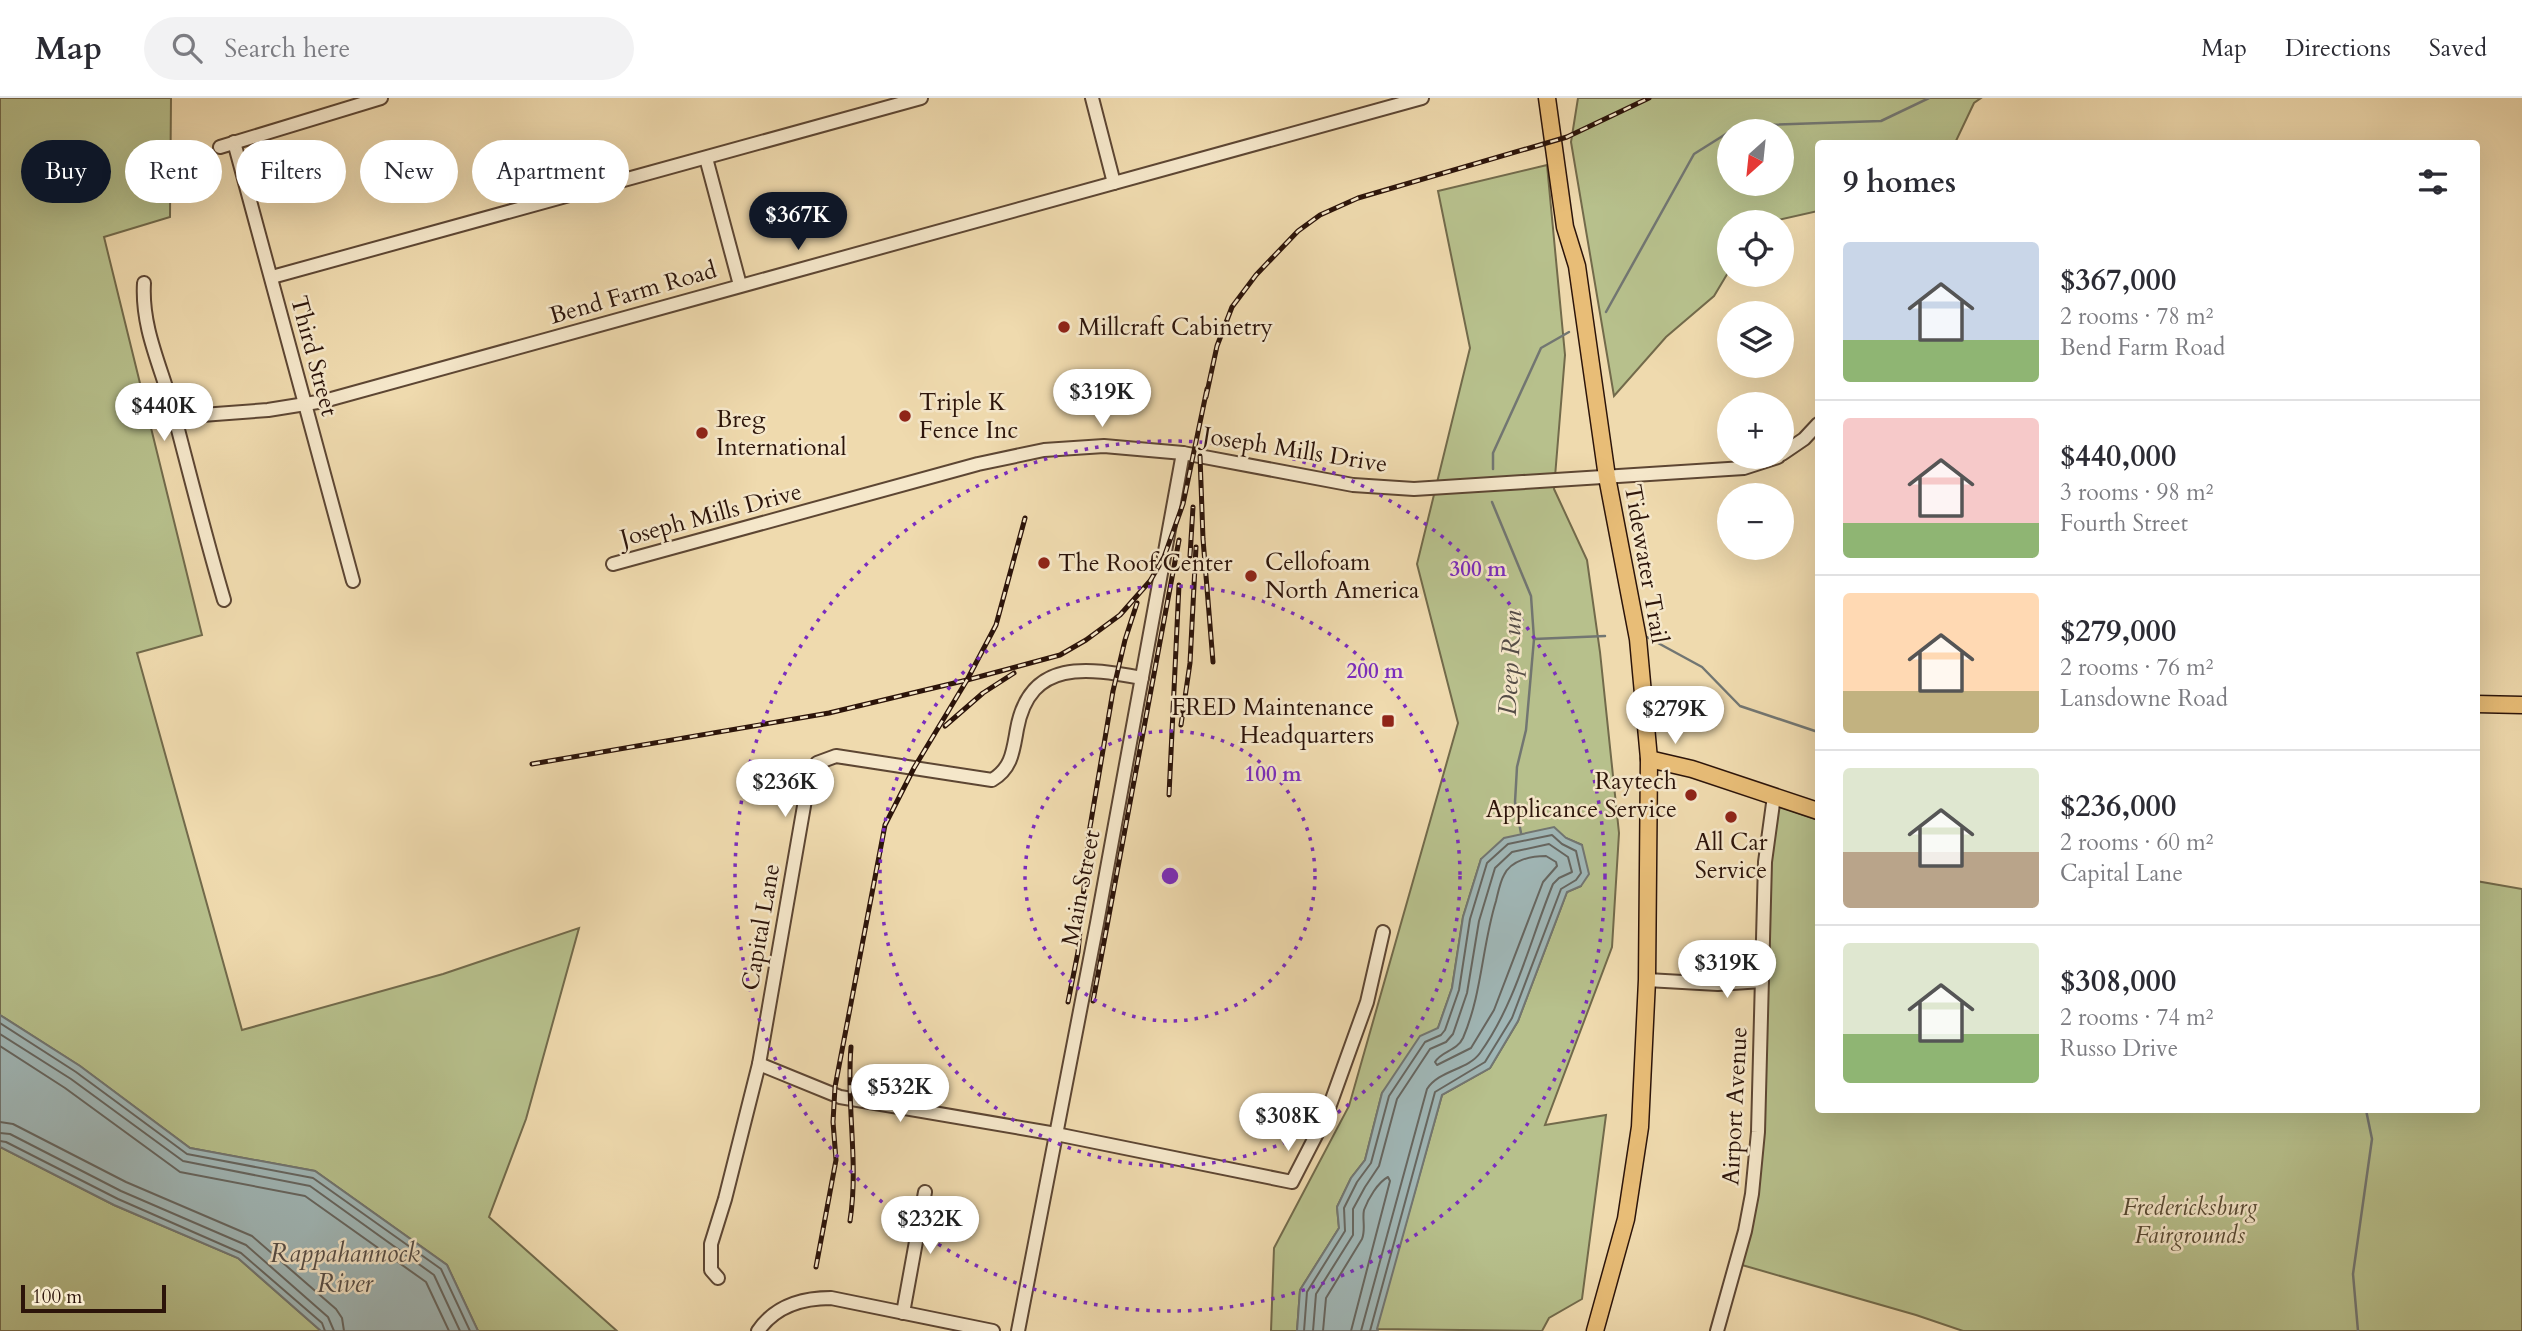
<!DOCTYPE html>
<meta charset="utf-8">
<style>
:root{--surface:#fff;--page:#f2f2f3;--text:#2b2b33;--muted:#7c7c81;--line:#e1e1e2;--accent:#111827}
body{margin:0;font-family:Cardo,serif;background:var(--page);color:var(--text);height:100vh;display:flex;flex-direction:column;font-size:26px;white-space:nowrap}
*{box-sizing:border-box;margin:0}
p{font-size:23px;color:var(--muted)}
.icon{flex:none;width:38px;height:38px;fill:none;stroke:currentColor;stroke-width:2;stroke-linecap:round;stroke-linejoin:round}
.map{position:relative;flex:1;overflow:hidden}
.side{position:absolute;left:1815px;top:42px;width:665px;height:973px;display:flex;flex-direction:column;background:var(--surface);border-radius:7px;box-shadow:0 7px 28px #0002}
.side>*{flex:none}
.guide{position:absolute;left:21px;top:42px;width:665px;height:63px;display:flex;gap:14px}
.needle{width:46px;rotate:207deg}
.controls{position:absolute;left:1717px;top:21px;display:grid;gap:14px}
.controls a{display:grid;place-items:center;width:77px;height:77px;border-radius:50%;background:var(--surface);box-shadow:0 7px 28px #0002;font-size:35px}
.scale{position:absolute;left:21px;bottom:18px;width:145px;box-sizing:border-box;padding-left:7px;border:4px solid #2c140a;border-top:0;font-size:19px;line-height:24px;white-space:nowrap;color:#2c140a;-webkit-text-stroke:5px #f5e7ca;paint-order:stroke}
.price{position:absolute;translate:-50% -60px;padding:0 16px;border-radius:24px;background:#fff;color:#222;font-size:23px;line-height:46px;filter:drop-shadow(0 2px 4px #0008)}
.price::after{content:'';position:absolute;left:50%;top:42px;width:21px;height:16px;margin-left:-10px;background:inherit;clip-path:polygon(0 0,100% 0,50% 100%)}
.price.selected{background:var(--accent);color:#fff}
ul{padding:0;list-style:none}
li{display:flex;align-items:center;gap:21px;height:175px;padding:0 28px}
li+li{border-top:2px solid var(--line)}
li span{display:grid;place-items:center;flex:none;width:196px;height:140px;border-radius:7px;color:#555}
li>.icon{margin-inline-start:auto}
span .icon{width:84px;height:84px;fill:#fffc;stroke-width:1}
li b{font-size:30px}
h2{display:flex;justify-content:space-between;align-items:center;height:84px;padding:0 28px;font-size:30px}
.pill{padding:0 24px;border-radius:32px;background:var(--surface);box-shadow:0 7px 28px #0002;font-size:24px;line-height:63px}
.pill.selected{background:var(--accent);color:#fff}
header{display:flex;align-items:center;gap:42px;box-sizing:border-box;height:98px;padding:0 35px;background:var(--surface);border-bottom:2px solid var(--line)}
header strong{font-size:33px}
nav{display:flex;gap:38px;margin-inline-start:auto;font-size:24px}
.search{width:490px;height:63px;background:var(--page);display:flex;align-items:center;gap:18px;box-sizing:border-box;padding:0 24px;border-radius:38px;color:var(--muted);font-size:26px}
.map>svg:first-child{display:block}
</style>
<header>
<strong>Map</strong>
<div class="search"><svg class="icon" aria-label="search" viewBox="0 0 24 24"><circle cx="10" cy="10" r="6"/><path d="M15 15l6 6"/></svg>Search here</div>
<nav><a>Map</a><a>Directions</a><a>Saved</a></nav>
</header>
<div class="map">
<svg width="2522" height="1233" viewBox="0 0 2522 1233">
<rect width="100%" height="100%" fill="#efdaae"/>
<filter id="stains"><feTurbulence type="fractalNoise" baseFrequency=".00286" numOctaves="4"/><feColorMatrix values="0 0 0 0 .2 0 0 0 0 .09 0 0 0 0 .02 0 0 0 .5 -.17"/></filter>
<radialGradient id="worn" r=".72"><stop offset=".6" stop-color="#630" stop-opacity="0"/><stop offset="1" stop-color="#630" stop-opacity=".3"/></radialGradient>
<g fill="#b7c08c" stroke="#726a4b" stroke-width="2" fill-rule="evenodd">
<path d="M 0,0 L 171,0 L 170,119 L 104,139 L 202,537 L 137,555 L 242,932 L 443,876 L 579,830 L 526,1021 L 489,1119 L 617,1233 L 478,1233 L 447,1167 L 315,1073 L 190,1050 L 80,968 L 0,917 Z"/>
<path d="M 1578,0 L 1981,0 L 1974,5 L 1955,45 L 1818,46 L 1818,113 L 1769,124 L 1729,124 L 1729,173 L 1714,198 L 1666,239 L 1614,298 L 1571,44 ZM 1782,33 L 1782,86 L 1729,86 L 1729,33 Z"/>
<path d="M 1547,67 L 1565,257 L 1554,391 L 1587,462 L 1600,554 L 1619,735 L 1612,849 L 1545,1027 L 1606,1017 L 1582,1201 L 1549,1220 L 1542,1233 L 1376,1231 L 1442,997 L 1490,970 L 1518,923 L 1567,794 L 1581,788 L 1582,747 L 1566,740 L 1481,761 L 1463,819 L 1452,890 L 1438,930 L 1382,995 L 1365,1062 L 1351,1080 L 1337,1109 L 1339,1130 L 1300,1192 L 1297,1233 L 1271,1233 L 1274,1150 L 1349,1008 L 1458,625 L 1417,466 L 1470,250 L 1438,93 Z"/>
<path d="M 1778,708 L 1818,722 L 1818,1012 L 2476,1012 L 2476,783 L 2522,791 L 2522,1233 L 1963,1233 L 1916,1217 L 1735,1165 L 1748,1123 L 1766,788 Z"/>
<path d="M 0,1049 L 114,1107 L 238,1160 L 321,1233 L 0,1233 Z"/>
</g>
<g fill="#a0b7b7" stroke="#727672" stroke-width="2">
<path d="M 1554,729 L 1566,740 L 1582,747 L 1589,776 L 1581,788 L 1567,794 L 1518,923 L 1490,970 L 1442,997 L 1377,1231 L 1378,1233 L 1297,1233 L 1300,1192 L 1339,1130 L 1337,1109 L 1351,1080 L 1365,1062 L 1382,995 L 1420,938 L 1438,930 L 1452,890 L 1463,819 L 1481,761 L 1504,740 Z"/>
<path d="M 0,917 L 80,968 L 190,1050 L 315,1073 L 447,1167 L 478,1233 L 321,1233 L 238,1160 L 114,1107 L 0,1049 Z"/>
</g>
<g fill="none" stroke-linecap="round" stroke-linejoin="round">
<g stroke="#666660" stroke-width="2">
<path d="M 1546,758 L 1556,764 L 1557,768 L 1543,784 L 1494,912 L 1471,950 L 1437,967 L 1435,964 C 1441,953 1457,953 1463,940 C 1482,896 1482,848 1496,803 C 1498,795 1500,784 1504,777 C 1511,762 1531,758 1546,758 Z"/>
<path d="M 0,925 L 76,974 L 187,1056 L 313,1080 L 441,1171 L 470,1233"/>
<path d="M 0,936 L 71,981 L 183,1063 L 310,1088 L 434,1177 L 460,1233"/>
<path d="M 0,948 L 65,990 L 180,1074 L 305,1098 L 426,1184 L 449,1233"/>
<path d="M 0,1024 L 13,1026 L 126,1084 L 252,1138 L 336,1211 L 342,1220 L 344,1233"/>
<path d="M 0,1035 L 10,1036 L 121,1093 L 246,1147 L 328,1219 L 334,1233"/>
<path d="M 0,1043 L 6,1044 L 118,1101 L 241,1155 L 322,1225 L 325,1233"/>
<path d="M 1304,1233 L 1307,1194 L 1345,1133 L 1344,1110 L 1357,1084 L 1371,1065 L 1389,998 L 1425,944 L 1441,937 L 1445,932 L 1459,892 L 1470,821 L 1487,765 L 1508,746 L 1552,737 L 1562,746 L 1576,753 L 1581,775 L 1576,782 L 1561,791 L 1512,920 L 1485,964 L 1435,994 L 1370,1233"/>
<path d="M 1313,1233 L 1316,1196 L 1353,1137 L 1353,1111 L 1365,1089 L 1379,1068 L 1397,1001 L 1430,951 L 1446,944 L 1453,936 L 1467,895 L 1479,823 L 1495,770 L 1512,754 L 1549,746 L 1568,759 L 1572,774 L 1559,780 L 1553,786 C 1530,842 1516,905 1480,955 C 1468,972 1439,972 1427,991 L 1361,1233"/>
<path d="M 1323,1233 L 1326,1200 L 1362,1141 C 1366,1131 1362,1121 1364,1112 C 1368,1101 1378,1084 1388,1079 L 1390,1083 L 1351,1233"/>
</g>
<g stroke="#727672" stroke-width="2.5">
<path d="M 1729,33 L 1737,28 L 1881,23 L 1929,0"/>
<path d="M 1606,214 L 1694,56 L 1729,34"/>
<path d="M 1493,371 L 1493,355 L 1541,250 L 1569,234"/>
<path d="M 1492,404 L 1531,498 L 1534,541 L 1526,632 L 1517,669 L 1515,704 L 1521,735"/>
<path d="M 1647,539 L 1702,569 L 1740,608 L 1818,634"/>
<path d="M 1534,541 L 1605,538"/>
<path d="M 2358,1233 L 2353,1176 L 2372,1041 L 2366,1012"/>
</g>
<defs>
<g id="minor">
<path d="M 1092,0 L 1114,85"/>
<path d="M 234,44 L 353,483"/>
<path d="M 220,49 L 381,0"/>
<path d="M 706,60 L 740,187"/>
<path d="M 272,179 L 921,0"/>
<path d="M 144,185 C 141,233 164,274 175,320 C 191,381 206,441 224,502"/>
<path d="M 175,319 L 268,312 L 324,303 L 1422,0"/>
<path d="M 1782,356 L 1804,341 L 1818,326"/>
<path d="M 613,466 L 978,366 L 1044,352 L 1104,348 L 1183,355 L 1353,387 L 1414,391 L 1744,370 L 1778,359"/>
<path d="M 1647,882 L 1718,886 L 1762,883"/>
<path d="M 759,966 L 840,999 L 1056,1036 L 1292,1084 L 1326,1018 L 1367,904 L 1383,834"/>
<path d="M 718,1180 L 711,1172 L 711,1146 L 725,1101 L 759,966 L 808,685 L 817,665 L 836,658 L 992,682 C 1012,670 1013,653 1017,631 C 1030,560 1088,570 1142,580"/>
<path d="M 903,1215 L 925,1094"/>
<path d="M 758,1233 C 775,1208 802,1200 831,1200 L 993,1233"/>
<path d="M 1018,1233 L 1097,825 L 1183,355"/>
<path d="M 1717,1233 L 1745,1133 L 1752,1096 L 1758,1034 L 1765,764 L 1774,698"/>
</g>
<g id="major">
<path d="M 1547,0 L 1565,129 L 1577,168 L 1607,379 L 1638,541 L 1649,661 L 1647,882 L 1640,1029 L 1626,1121 L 1595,1233"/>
<path d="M 2476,606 L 2522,607"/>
<path d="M 1649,661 L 1692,671 L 1818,713"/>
</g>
</defs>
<use href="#minor" stroke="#5d4633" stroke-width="16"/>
<use href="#major" stroke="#2c140a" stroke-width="19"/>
<use href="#minor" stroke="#f5e7ca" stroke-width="12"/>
<use href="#major" stroke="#e8bd77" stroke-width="16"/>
<defs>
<g id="rail">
<path d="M 1206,299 L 1217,248 L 1232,209 L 1256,177 L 1298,133 L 1320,117 L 1358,100 L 1567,39 L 1649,0"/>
<path d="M 1200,358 L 1203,441 L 1213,564"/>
<path d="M 1190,458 L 1193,409"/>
<path d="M 1181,627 L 1190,565 L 1196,449"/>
<path d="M 945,628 L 983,595 L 1014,575"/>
<path d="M 532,666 L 829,615 L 967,582 L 1060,557 L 1086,542 L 1120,517 L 1150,483 L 1164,459 L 1183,406 L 1207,291"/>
<path d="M 1169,697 L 1179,487"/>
<path d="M 1093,903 L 1179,442"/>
<path d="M 1068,904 L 1078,854 L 1089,735 L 1113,593 L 1125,542 L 1137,505"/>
<path d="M 850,1123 C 859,1064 846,1008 851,949"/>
<path d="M 816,1169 L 836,1062 L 833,1024 L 835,989 L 885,727 L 914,670 L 967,582 L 996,527 L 1025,420"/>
</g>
</defs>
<use href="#rail" stroke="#2c140a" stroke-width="5"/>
<use href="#rail" stroke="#f5e7ca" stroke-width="2.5" stroke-dasharray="8" stroke-linecap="butt"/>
</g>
<g fill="none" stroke="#7b2cbf" stroke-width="3.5" stroke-dasharray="3.5 7">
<circle cx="1170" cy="778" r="145"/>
<circle cx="1170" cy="778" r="290"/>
<circle cx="1170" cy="778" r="435"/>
</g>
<g fill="#8f2418" stroke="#f5e7ca" stroke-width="2.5">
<circle cx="1064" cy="229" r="7"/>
<circle cx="905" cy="318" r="7"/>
<circle cx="702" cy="335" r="7"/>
<circle cx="1044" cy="465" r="7"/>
<circle cx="1251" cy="478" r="7"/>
<rect x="1381" y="616" width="14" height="14" rx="3.5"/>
<circle cx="1691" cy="697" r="7"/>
<circle cx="1731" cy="719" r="7"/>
</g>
<g text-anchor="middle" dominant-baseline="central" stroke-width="5" stroke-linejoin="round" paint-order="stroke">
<g font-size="24" fill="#2c140a" stroke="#f5e7ca">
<text transform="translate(633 195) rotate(-16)">Bend Farm Road</text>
<text transform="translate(314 258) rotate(75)">Third Street</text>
<text transform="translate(1295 352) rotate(9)">Joseph Mills Drive</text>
<text transform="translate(711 417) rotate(-15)">Joseph Mills Drive</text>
<text transform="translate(1646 466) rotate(80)">Tidewater Trail</text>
<text transform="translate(1081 790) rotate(-79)">Main Street</text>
<text transform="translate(761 829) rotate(-80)">Capital Lane</text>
<text transform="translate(1735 1008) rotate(-87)">Airport Avenue</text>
</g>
<g font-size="24" fill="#2c140a" stroke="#f5e7ca" text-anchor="start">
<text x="1078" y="229">Millcraft Cabinetry</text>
<text x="919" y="304">Triple K<tspan x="919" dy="28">Fence Inc</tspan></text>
<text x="716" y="321">Breg<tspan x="716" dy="28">International</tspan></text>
<text x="1265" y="464">Cellofoam<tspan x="1265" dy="28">North America</tspan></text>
<text x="1058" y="465">The Roof Center</text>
<text x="1374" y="609" text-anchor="end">FRED Maintenance<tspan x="1374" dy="28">Headquarters</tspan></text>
<text x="1677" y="683" text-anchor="end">Raytech<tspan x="1677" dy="28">Applicance Service</tspan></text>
<text x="1731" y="744" text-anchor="middle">All Car<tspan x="1731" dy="28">Service</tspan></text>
</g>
<g font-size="24" font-style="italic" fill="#564831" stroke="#f5e7ca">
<text x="2190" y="1109">Fredericksburg<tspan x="2190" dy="28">Fairgrounds</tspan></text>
</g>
<g font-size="26" font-style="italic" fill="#554d47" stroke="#f5e7ca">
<text transform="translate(1510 565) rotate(-87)">Deep Run</text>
<text x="345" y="1155">Rappahannock<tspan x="345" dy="30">River</tspan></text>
</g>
</g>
<circle cx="1170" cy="778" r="10" fill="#7b2cbf" stroke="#f5e7ca" stroke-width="3.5"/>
<g font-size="21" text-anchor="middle" font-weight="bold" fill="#7b2cbf" stroke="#f5e7ca" stroke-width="5" stroke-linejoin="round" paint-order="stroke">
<text x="1478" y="478">300 m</text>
<text x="1375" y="580">200 m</text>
<text x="1273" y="683">100 m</text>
</g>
<rect width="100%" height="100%" filter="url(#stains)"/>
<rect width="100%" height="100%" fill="url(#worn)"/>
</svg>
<div class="controls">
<a><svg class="needle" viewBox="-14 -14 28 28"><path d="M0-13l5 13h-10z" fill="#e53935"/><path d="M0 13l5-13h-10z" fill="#7c7c81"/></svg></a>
<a><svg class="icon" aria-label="locate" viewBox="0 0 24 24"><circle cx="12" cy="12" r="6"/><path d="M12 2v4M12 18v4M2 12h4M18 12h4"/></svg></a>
<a><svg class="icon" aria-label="layers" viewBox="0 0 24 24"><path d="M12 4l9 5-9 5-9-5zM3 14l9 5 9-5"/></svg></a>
<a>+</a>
<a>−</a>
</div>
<div class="scale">100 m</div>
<b class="price selected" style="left:798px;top:154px">$367K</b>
<b class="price" style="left:1102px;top:331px">$319K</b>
<b class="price" style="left:164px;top:345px">$440K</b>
<b class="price" style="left:1675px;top:648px">$279K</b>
<b class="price" style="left:785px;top:721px">$236K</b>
<b class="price" style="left:1727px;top:902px">$319K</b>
<b class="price" style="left:900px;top:1026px">$532K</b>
<b class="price" style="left:1288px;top:1055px">$308K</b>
<b class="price" style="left:930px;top:1158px">$232K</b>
<div class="guide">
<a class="pill selected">Buy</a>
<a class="pill">Rent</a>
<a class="pill">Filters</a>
<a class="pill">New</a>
<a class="pill">Apartment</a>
</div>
<section class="side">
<h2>9 homes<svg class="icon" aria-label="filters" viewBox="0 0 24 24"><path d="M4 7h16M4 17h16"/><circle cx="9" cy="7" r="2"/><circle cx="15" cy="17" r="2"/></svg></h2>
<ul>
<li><span style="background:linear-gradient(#c9d6e8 70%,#8fb573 0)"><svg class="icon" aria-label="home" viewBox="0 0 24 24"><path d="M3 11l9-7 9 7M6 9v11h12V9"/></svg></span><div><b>$367,000</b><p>2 rooms · 78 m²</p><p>Bend Farm Road</p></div></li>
<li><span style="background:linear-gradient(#f6c9c9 75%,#8fb573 0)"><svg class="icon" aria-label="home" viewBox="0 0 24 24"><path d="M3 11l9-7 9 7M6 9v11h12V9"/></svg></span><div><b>$440,000</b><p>3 rooms · 98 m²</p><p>Fourth Street</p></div></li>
<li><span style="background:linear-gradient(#ffd9b3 70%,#c2b280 0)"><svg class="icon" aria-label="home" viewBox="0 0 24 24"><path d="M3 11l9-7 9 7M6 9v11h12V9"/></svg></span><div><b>$279,000</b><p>2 rooms · 76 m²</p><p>Lansdowne Road</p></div></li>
<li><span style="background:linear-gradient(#dfe7d0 60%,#b9a48a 0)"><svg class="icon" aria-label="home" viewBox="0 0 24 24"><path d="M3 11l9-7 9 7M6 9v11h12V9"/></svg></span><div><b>$236,000</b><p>2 rooms · 60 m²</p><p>Capital Lane</p></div></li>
<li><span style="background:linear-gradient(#dfe7d0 65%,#8fb573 0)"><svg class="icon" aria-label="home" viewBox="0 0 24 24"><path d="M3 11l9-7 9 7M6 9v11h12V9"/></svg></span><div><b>$308,000</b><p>2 rooms · 74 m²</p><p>Russo Drive</p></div></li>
</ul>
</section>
</div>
